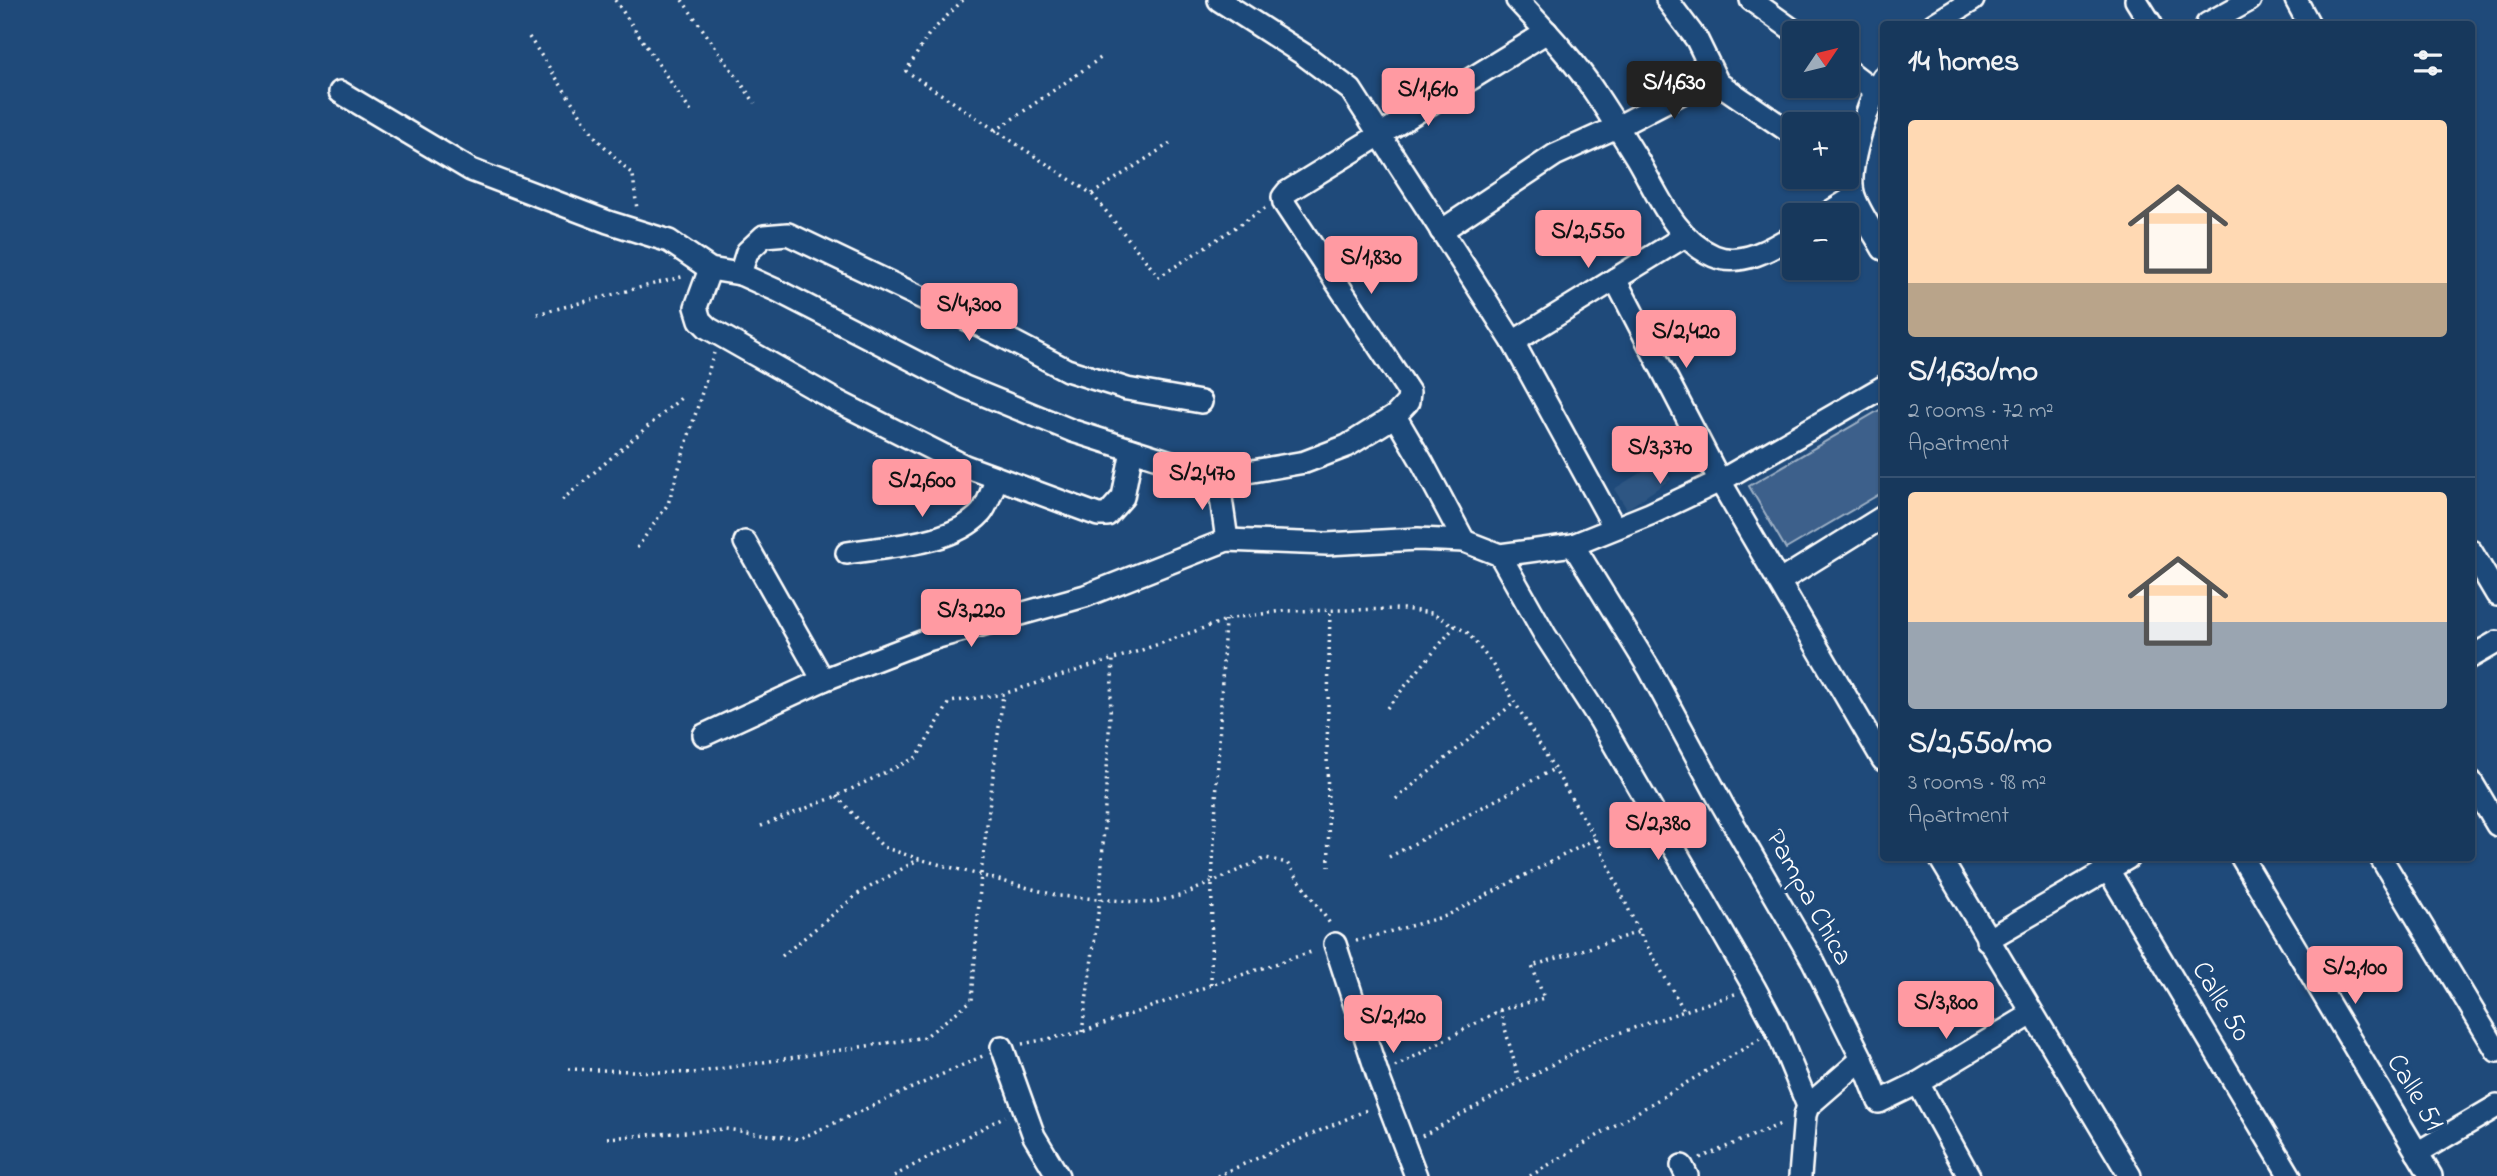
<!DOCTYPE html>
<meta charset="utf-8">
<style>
:root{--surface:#17385c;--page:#203f62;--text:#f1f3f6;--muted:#9eacbb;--line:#365272;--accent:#ff9aa2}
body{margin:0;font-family:"Indie Flower",sans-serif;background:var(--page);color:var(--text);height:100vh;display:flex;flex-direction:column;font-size:26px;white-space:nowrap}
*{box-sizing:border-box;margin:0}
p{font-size:23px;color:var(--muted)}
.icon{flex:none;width:38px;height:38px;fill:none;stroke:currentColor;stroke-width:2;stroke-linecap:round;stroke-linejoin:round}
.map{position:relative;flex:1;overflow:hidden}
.details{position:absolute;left:1880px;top:21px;width:595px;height:840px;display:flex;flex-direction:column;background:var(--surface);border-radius:7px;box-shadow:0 2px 5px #0004,0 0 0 2px var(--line)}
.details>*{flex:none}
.needle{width:46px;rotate:55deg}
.controls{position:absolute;left:1782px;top:21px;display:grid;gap:14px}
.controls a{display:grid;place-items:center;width:77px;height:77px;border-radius:7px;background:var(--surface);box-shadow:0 2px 5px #0004,0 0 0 2px var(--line);font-size:35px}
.price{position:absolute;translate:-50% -60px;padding:0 16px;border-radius:7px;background:var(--accent);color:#111;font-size:23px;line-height:46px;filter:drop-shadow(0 2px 4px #0008)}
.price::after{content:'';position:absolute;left:50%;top:42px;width:21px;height:16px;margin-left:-10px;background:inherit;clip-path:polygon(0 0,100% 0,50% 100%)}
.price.on{background:#222;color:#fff}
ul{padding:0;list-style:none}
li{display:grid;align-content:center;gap:14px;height:371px;padding:0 28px}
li+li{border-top:2px solid var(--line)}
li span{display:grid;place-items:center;height:217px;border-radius:7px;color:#555}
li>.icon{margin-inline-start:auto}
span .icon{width:126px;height:126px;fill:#fffc;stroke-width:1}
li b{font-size:30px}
h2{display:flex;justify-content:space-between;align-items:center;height:84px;padding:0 28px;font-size:30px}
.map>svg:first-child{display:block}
</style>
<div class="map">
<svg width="2497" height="1176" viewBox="0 0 2497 1176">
<rect width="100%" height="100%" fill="#1f4a7a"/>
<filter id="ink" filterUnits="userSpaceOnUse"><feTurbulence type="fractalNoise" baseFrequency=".0143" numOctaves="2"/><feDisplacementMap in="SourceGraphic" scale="14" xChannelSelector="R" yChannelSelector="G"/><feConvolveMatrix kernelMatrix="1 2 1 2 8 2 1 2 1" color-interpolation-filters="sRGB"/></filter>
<g filter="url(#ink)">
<path fill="#2e5683" d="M 1659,461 L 1671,479 L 1627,509 L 1614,489 Z"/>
<path fill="#3c618b" stroke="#9eb0c5" stroke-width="2" d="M 1883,408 L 1883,492 L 1786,549 L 1749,486 Z"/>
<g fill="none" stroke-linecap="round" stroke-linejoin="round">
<defs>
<g id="minor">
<path d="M 1219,0 L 1303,54 L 1351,90 L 1513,342 L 1614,527"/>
<path d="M 1517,0 C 1545,30 1574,60 1596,94 C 1610,115 1623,136 1636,157 C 1657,192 1674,239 1714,256 C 1740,267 1772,249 1794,235"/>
<path d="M 1667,0 L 1697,40 L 1718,83 L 1794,135"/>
<path d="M 1751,0 L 1797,33"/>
<path d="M 2136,0 L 2151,24"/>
<path d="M 2296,0 L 2309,24"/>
<path d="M 1934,24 L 1973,0"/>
<path d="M 2207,24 L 2250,0"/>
<path d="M 1846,69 L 1875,91"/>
<path d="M 1883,77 C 1869,101 1845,170 1854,196 C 1860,214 1874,232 1883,249"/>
<path d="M 340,92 L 471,170 L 608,222 L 669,241 L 710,269 L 740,274 L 778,291 L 965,387 L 1073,431 L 1218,477 L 1305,462 L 1347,446 L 1395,416 L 1408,402 L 1409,392 L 1284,203 L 1283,197 L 1287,192 L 1547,32"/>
<path d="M 1825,215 L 1854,197"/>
<path d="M 1441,231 L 1555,155 L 1617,127 L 1688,90 L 1718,83"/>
<path d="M 710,269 L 696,307 L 700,320 L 708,328 L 833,399 L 965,466 L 1098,515 L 1107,515 L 1123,497 L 1132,450"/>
<path d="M 740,274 L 747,252 L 764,236 L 788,234 L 1000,335 L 1067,370 L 1127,389 L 1201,402"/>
<path d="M 1615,279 L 1720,481 L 1883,760"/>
<path d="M 1513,342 L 1685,236"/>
<path d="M 1395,416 L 1422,462 L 1464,541"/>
<path d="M 1218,477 L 1227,540"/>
<path d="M 745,542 L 823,680"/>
<path d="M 1573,545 L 1650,670 L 1722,804 L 1813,961 L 1862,1059 L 1879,1102 L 1918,1083 L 2032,1014"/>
<path d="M 2471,551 L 2497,595"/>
<path d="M 847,553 C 887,546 952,545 981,513 C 988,505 992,489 997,478"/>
<path d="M 1500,555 L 1545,635 L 1600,720 L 1754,987 L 1776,1028 L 1808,1106 L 1805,1115 L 1800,1176"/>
<path d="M 1780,581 L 1883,517"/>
<path d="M 2471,657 L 2497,642"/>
<path d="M 704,735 L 823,680 L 924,641 L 1085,596 L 1227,540 L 1327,544 L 1418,539 L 1464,541 L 1500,555 L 1573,545 L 1650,514 L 1720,481 L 1883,387"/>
<path d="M 2471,781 L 2497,825"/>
<path d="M 1940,858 L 2130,1176"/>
<path d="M 2101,858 L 2290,1176"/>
<path d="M 2242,858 L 2431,1176"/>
<path d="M 2381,858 L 2497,1051"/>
<path d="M 1987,940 L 2128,858"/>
<path d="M 1335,944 L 1378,1076 L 1416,1176"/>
<path d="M 1002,1047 L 1034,1136 L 1058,1176"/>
<path d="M 1918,1083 L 1969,1176"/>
<path d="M 1808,1106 L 1862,1059"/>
<path d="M 2417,1153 L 2497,1106"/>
<path d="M 1682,1166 L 1687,1176"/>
</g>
</defs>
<use href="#minor" stroke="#fff" stroke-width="26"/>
<g stroke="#fff" stroke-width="3.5" stroke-dasharray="2 5" stroke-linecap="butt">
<path d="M 615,0 L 691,112"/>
<path d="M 682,0 L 755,103"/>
<path d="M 963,0 L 929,34 L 906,71 L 1092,194 L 1159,277 L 1265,208"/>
<path d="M 529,37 L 596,138 L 633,175 L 637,210"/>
<path d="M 995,131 L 1102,57"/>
<path d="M 1092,194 L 1172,142"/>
<path d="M 537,314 L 685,276"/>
<path d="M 562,500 L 681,398"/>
<path d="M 637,548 L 668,504 L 714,353"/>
<path d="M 1387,708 L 1455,626"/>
<path d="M 837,796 L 883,847 L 919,859 L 1059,896 L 1150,903 L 1183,895 L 1266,858 L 1287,863 L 1331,925"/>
<path d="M 1396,799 L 1515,702"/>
<path d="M 761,826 L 837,796 L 917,757 L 950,702 L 1003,694 L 1139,651 L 1232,618 L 1284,611 L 1403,609 L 1432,613 L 1468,633 L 1491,662 L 1598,843 L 1639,932 L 1685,1012"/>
<path d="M 1389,857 L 1554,769"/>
<path d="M 1329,867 L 1327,753 L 1330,610"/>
<path d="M 1356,941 L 1446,916 L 1595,839"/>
<path d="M 782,956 L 858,894 L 919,859"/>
<path d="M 1211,985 L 1212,882 L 1225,620"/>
<path d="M 1500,1010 L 1520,1083"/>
<path d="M 1082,1032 L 1100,899 L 1113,659"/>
<path d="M 1022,1044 L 1082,1032 L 1211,985 L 1314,951"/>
<path d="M 1395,1067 L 1500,1010 L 1544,998 L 1532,966 L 1639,932"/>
<path d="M 568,1069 L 693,1073 L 925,1037 L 972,1000 L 981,874 L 1003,694"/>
<path d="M 1422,1136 L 1595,1041 L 1735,994"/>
<path d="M 607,1138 L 725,1129 L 799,1139 L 985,1055"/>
<path d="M 1700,1158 L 1783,1123"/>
<path d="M 894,1176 L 1005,1116"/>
<path d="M 1217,1176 L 1369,1109"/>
<path d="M 1530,1176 L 1760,1039"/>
</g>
<use href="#minor" stroke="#1f4a7a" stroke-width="21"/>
</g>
</g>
<g text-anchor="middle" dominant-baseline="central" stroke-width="7" stroke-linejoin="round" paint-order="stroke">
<g font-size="28" fill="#fff" stroke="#1f4a7a">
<text transform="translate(1808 898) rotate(61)">Pampa Chica</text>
<text transform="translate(2220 1002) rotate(59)">Calle 50</text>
<text transform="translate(2414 1093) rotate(59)">Calle 51</text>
</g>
</g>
</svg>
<div class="controls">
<a><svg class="needle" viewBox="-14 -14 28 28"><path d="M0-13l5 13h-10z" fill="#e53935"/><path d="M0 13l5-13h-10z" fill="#9eacbb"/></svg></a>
<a>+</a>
<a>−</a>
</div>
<b class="price on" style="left:1674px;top:121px">S/1,630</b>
<b class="price" style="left:1428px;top:128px">S/1,610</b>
<b class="price" style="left:1588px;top:270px">S/2,550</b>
<b class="price" style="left:1371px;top:296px">S/1,830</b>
<b class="price" style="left:969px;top:343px">S/4,300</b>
<b class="price" style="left:1686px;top:370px">S/2,420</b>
<b class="price" style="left:1660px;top:486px">S/3,370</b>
<b class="price" style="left:1202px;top:512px">S/2,470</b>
<b class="price" style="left:922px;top:519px">S/2,600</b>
<b class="price" style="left:971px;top:649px">S/3,220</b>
<b class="price" style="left:1658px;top:862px">S/2,380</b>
<b class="price" style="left:2355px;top:1006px">S/2,100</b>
<b class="price" style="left:1946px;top:1041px">S/3,800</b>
<b class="price" style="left:1393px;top:1055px">S/2,120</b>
<section class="details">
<h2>14 homes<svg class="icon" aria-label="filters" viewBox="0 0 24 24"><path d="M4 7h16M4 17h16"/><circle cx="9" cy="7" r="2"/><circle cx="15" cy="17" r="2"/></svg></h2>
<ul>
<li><span style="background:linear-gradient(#ffd9b3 75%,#b9a48a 0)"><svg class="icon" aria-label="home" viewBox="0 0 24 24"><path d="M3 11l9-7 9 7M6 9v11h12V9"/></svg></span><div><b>S/1,630/mo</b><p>2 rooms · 72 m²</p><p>Apartment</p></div></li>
<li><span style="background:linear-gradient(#ffd9b3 60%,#9aa5b1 0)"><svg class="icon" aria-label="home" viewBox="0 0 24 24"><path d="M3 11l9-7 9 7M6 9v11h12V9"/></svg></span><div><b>S/2,550/mo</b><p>3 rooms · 98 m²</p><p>Apartment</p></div></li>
</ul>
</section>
</div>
